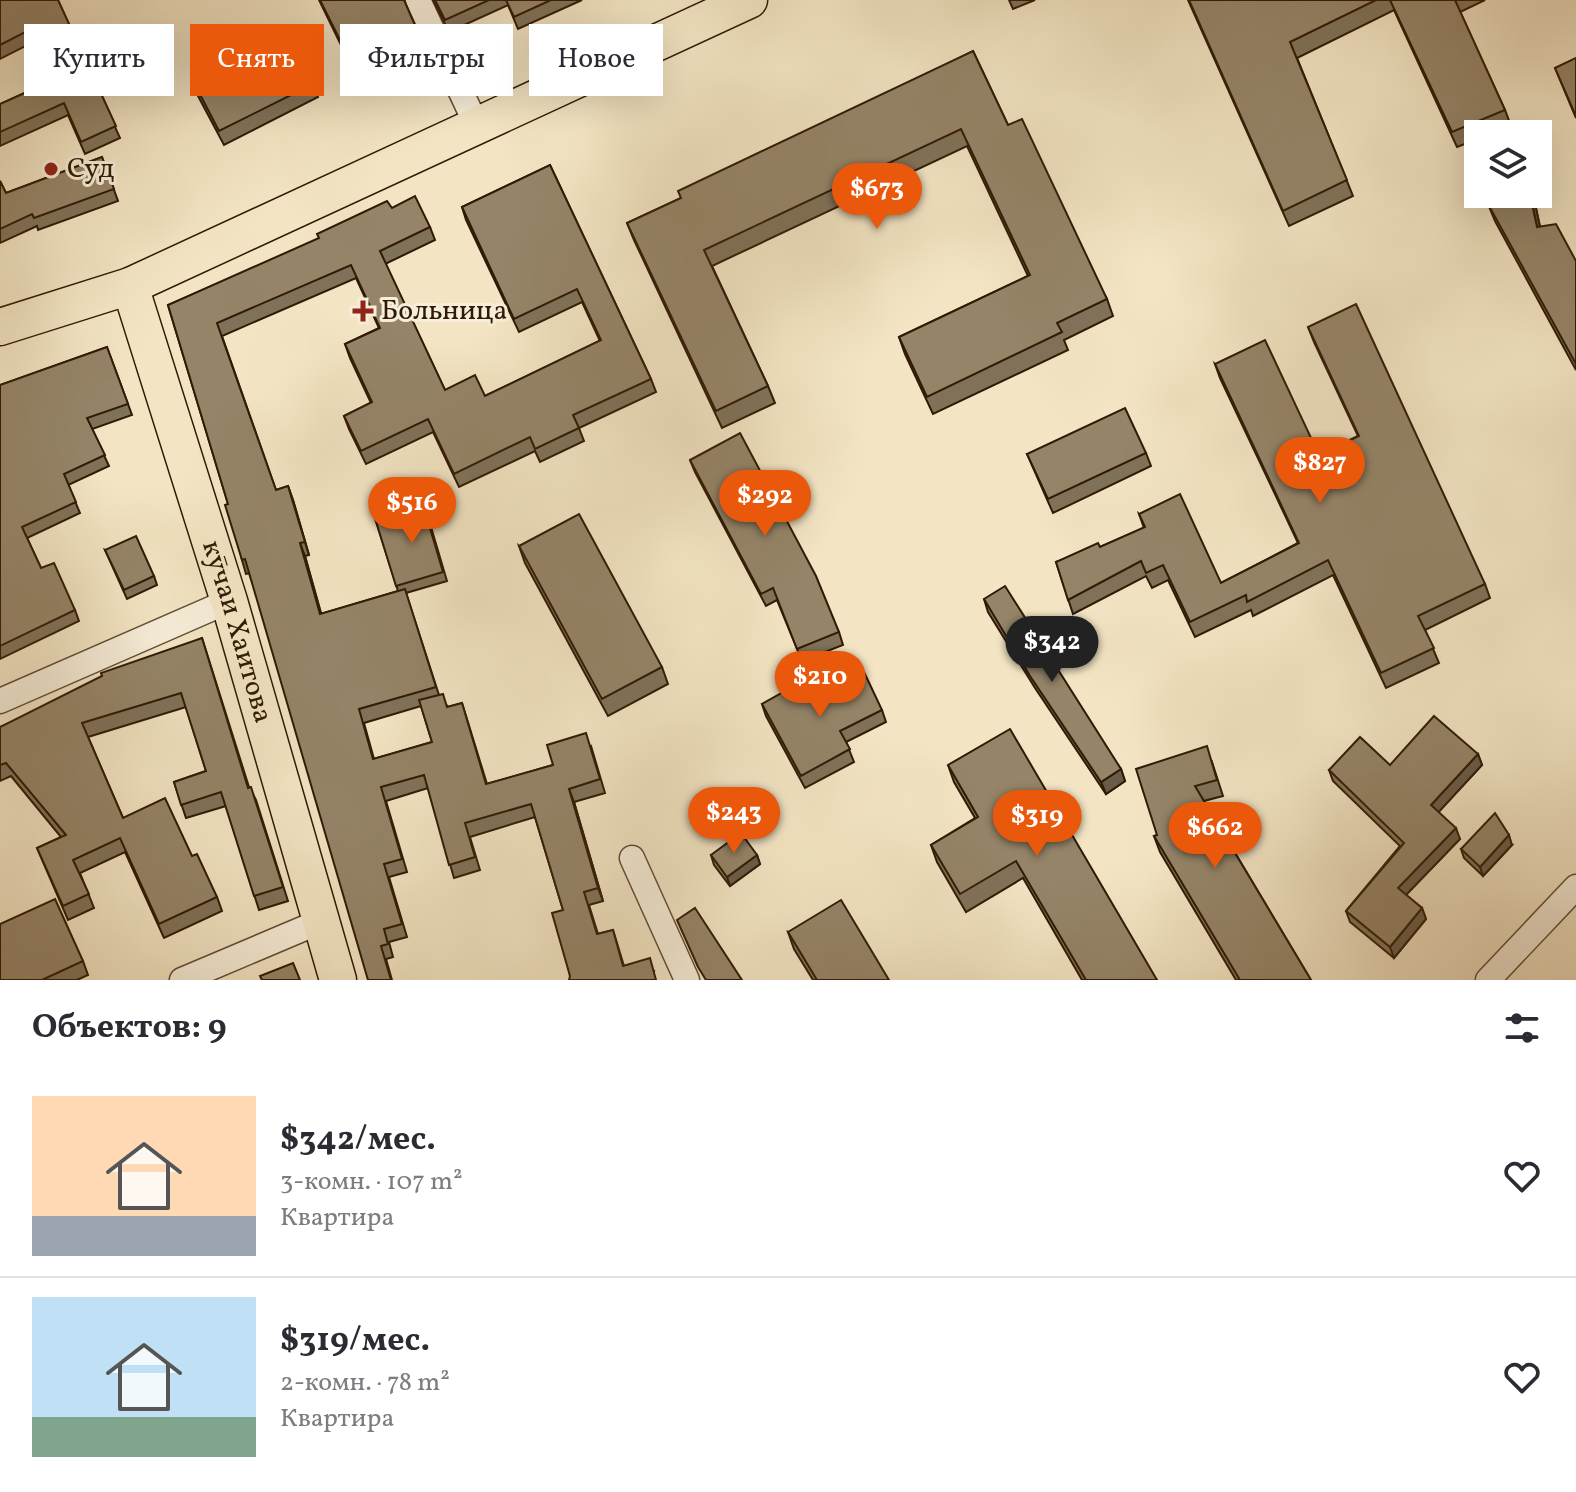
<!DOCTYPE html>
<html lang="ru">
<meta charset="utf-8">
<style>
:root{--surface:#fff;--page:#f7f7f7;--text:#2b2b33;--muted:#7c7c81;--line:#e1e1e2;--accent:#ea580c}
body{margin:0;font-family:Vollkorn,serif;background:var(--page);color:var(--text);height:100vh;display:flex;flex-direction:column;font-size:30px;white-space:nowrap}
*{box-sizing:border-box;margin:0}
p{font-size:26px;color:var(--muted)}
.icon{flex:none;width:44px;height:44px;fill:none;stroke:currentColor;stroke-width:2;stroke-linecap:round;stroke-linejoin:round}
.map{position:relative;height:980px;overflow:hidden}
.sheet{display:flex;flex-direction:column;background:var(--surface);flex:1}
.sheet>*{flex:none}
.banner{position:absolute;left:24px;top:24px;width:800px;height:72px;display:flex;gap:16px}
.fabs{position:absolute;left:1464px;top:120px;display:grid;gap:16px}
.fabs a{display:grid;place-items:center;width:88px;height:88px;border-radius:0px;background:var(--surface);box-shadow:0 8px 32px #0002;font-size:40px}
.price{position:absolute;translate:-50% -68px;padding:0 18px;border-radius:28px;background:var(--accent);color:#fff;font-size:26px;line-height:52px;filter:drop-shadow(0 2px 4px #0008)}
.price::after{content:'';position:absolute;left:50%;top:48px;width:24px;height:18px;margin-left:-12px;background:inherit;clip-path:polygon(0 0,100% 0,50% 100%)}
.price.active{background:#222;color:#fff}
ul{padding:0;list-style:none}
li{display:flex;align-items:center;gap:24px;height:200px;padding:0 32px}
li+li{border-top:2px solid var(--line)}
li span{display:grid;place-items:center;flex:none;width:224px;height:160px;border-radius:0px;color:#555}
li>.icon{margin-inline-start:auto}
span .icon{width:96px;height:96px;fill:#fffc;stroke-width:1}
li b{font-size:34px}
h2{display:flex;justify-content:space-between;align-items:center;height:96px;padding:0 32px;font-size:34px}
.chip{padding:0 28px;border-radius:0px;background:var(--surface);box-shadow:0 8px 32px #0002;font-size:28px;line-height:72px}
.chip.active{background:var(--accent);color:#fff}
.map>svg:first-child{display:block}
</style>
<div class="map">
<svg width="1576" height="980" viewBox="0 0 1576 980">
<rect width="100%" height="100%" fill="#f3e5c4"/>
<filter id="stains"><feTurbulence type="fractalNoise" baseFrequency=".0025" numOctaves="4"/><feColorMatrix values="0 0 0 0 .2 0 0 0 0 .09 0 0 0 0 .02 0 0 0 .5 -.17"/></filter>
<radialGradient id="worn" r=".72"><stop offset=".6" stop-color="#630" stop-opacity="0"/><stop offset="1" stop-color="#630" stop-opacity=".3"/></radialGradient>
<g fill="none" stroke-linecap="round" stroke-linejoin="round">
<defs>
<g id="minor">
<path d="M 418,0 L 476,124"/>
<path d="M 0,701 L 229,601"/>
<path d="M 632,858 L 687,980"/>
<path d="M 182,980 L 319,922"/>
<path d="M 1488,980 L 1576,887"/>
</g>
<g id="primary">
<path id="s1" d="M 130,286 L 229,601 L 338,980"/>
<path d="M 0,327 L 130,286 L 749,0"/>
</g>
</defs>
<use href="#minor" stroke="#614d35" stroke-width="27"/>
<use href="#primary" stroke="#301a05" stroke-width="39"/>
<use href="#minor" stroke="#f7eed9" stroke-width="24"/>
<use href="#primary" stroke="#f3e5c4" stroke-width="36"/>
</g>
<g fill="#807259" stroke="#301a05" stroke-width="2" fill-rule="evenodd">
<path d="M 0,0 L 58,0 L 120,138 L 85,154 L 68,115 L 0,146 L 0,104 L 53,80 L 35,41 L 0,59 Z"/>
<path d="M 319,0 L 404,0 L 422,44 L 416,47 L 424,67 L 368,84 L 360,84 Z"/>
<path d="M 433,0 L 582,0 L 518,29 L 508,5 L 449,32 Z"/>
<path d="M 1009,0 L 1035,0 L 1013,9 Z"/>
<path d="M 1188,0 L 1485,0 L 1460,12 L 1505,110 L 1511,126 L 1491,134 L 1478,134 L 1478,139 L 1457,147 L 1394,10 L 1297,58 L 1353,196 L 1289,226 Z"/>
<path d="M 973,51 L 1008,125 L 1107,299 L 1113,316 L 1064,340 L 1068,350 L 933,414 L 905,354 L 899,337 L 1028,276 L 967,146 L 712,266 L 768,386 L 775,403 L 722,428 L 634,240 L 627,223 L 681,198 Z"/>
<path d="M 1576,58 L 1576,118 L 1555,68 Z"/>
<path d="M 193,81 L 313,84 L 318,97 L 224,145 L 197,94 Z"/>
<path d="M 102,157 L 118,201 L 38,230 L 37,226 L 0,243 L 0,181 L 6,193 Z"/>
<path d="M 550,165 L 651,379 L 656,392 L 579,428 L 584,441 L 540,462 L 535,451 L 459,487 L 433,432 L 366,464 L 349,429 L 344,416 L 371,403 L 350,358 L 345,344 L 379,328 L 356,278 L 222,336 L 276,490 L 288,486 L 293,500 L 309,555 L 305,556 L 321,614 L 398,591 L 374,515 L 426,510 L 447,581 L 406,593 L 439,695 L 448,707 L 462,703 L 487,784 L 553,765 L 591,746 L 605,793 L 574,802 L 603,901 L 589,905 L 598,934 L 613,930 L 624,966 L 655,971 L 570,976 L 563,910 L 535,817 L 470,837 L 480,870 L 454,878 L 428,788 L 386,801 L 407,872 L 389,877 L 407,937 L 389,942 L 393,957 L 386,959 L 392,980 L 249,573 L 246,574 L 242,560 L 228,504 L 168,305 L 392,208 L 430,227 L 435,240 L 385,264 L 445,390 L 485,396 L 600,341 L 582,302 L 519,332 L 466,220 L 462,207 ZM 421,706 L 432,742 L 374,759 L 364,723 Z"/>
<path d="M 1534,199 L 1540,227 L 1576,261 L 1576,370 L 1495,221 L 1488,204 Z"/>
<path d="M 1308,327 L 1485,584 L 1490,598 L 1425,630 L 1439,663 L 1386,688 L 1333,575 L 1253,616 L 1251,610 L 1195,637 L 1168,580 L 1152,588 L 1146,576 L 1073,614 L 1056,562 L 1100,547 L 1144,528 L 1139,514 L 1221,583 L 1298,543 L 1220,378 L 1215,364 L 1319,455 L 1358,436 L 1314,342 Z"/>
<path d="M 107,347 L 132,415 L 92,429 L 109,466 L 68,485 L 80,513 L 27,538 L 41,568 L 75,610 L 79,621 L 0,659 L 0,385 Z"/>
<path d="M 1146,453 L 1151,466 L 1053,513 L 1027,454 Z"/>
<path d="M 690,460 L 839,632 L 843,645 L 802,661 L 777,600 L 766,606 L 695,472 Z"/>
<path d="M 519,546 L 662,667 L 668,684 L 608,716 L 525,563 Z"/>
<path d="M 105,550 L 154,576 L 157,585 L 127,599 Z"/>
<path d="M 984,599 L 1121,769 L 1125,781 L 1106,794 L 1035,688 L 988,612 Z"/>
<path d="M 202,638 L 249,787 L 256,800 L 288,901 L 259,910 L 226,806 L 186,818 L 174,782 L 206,771 L 186,707 L 88,737 L 123,818 L 192,856 L 217,897 L 222,911 L 164,938 L 125,852 L 80,873 L 94,908 L 68,920 L 37,848 L 61,837 L 11,776 L 0,781 L 0,727 Z"/>
<path d="M 820,694 L 882,710 L 886,722 L 846,742 L 854,762 L 805,788 L 766,716 L 762,704 Z"/>
<path d="M 1478,754 L 1482,765 L 1438,812 L 1460,839 L 1406,895 L 1422,908 L 1426,919 L 1394,958 L 1350,922 L 1346,911 L 1400,846 L 1333,781 L 1329,770 L 1390,765 Z"/>
<path d="M 1212,762 L 1223,796 L 1204,801 L 1311,980 L 1236,980 L 1160,852 L 1154,836 L 1157,835 Z"/>
<path d="M 948,765 L 1157,980 L 1082,980 L 1023,878 L 966,912 L 937,862 L 931,845 L 975,818 L 954,782 Z"/>
<path d="M 1512,845 L 1483,876 L 1464,858 L 1461,849 Z"/>
<path d="M 711,855 L 757,855 L 760,864 L 730,886 L 714,865 Z"/>
<path d="M 788,932 L 889,980 L 813,980 L 794,949 Z"/>
<path d="M 83,961 L 88,975 L 77,980 L 0,980 Z"/>
</g>
<g fill="#685c49" stroke="#301a05" stroke-width="2">
<path d="M 1530,194 L 1532,194 L 1534,199 L 1544,245 L 1537,227 Z"/>
<path d="M 288,486 L 293,500 L 309,555 L 305,542 Z"/>
<path d="M 300,543 L 305,556 L 325,627 L 320,614 Z"/>
<path d="M 1478,754 L 1482,765 L 1435,816 L 1431,805 Z"/>
<path d="M 1121,769 L 1125,781 L 1106,794 L 1101,782 Z"/>
<path d="M 569,789 L 574,802 L 603,901 L 598,888 Z"/>
<path d="M 1456,828 L 1460,839 L 1402,899 L 1398,888 Z"/>
<path d="M 1509,835 L 1512,845 L 1483,876 L 1480,867 Z"/>
<path d="M 757,855 L 760,864 L 730,886 L 727,877 Z"/>
<path d="M 1422,908 L 1426,919 L 1394,958 L 1390,947 Z"/>
</g>
<g fill="#958468" stroke="#301a05" stroke-width="2">
<path d="M 0,0 L 58,0 L 116,126 L 81,142 L 64,103 L 0,132 L 0,104 L 54,80 L 31,29 L 0,45 Z"/>
<path d="M 320,0 L 404,0 L 418,32 L 412,35 L 420,55 L 364,72 L 356,72 Z"/>
<path d="M 435,0 L 489,0 L 445,20 Z"/>
<path d="M 506,0 L 551,0 L 514,17 Z"/>
<path d="M 1189,0 L 1376,0 L 1290,42 L 1347,180 L 1283,211 Z"/>
<path d="M 1390,0 L 1455,0 L 1505,110 L 1452,132 Z"/>
<path d="M 279,30 L 313,84 L 219,131 L 193,81 Z"/>
<path d="M 973,51 L 1008,125 L 1022,119 L 1107,299 L 1057,323 L 1062,332 L 927,397 L 899,337 L 1030,275 L 961,129 L 704,250 L 768,386 L 716,411 L 627,223 L 681,198 L 678,191 Z"/>
<path d="M 1576,58 L 1576,113 L 1575,114 L 1555,68 Z"/>
<path d="M 102,157 L 114,189 L 34,218 L 32,214 L 0,229 L 0,181 L 6,193 Z"/>
<path d="M 550,165 L 651,379 L 573,415 L 579,428 L 535,449 L 530,437 L 454,474 L 428,419 L 361,451 L 344,416 L 372,402 L 345,344 L 380,328 L 351,265 L 217,323 L 276,490 L 288,486 L 305,542 L 300,543 L 320,614 L 405,589 L 436,687 L 359,709 L 373,759 L 432,742 L 419,700 L 443,694 L 447,707 L 462,703 L 486,784 L 553,765 L 547,745 L 586,733 L 600,779 L 569,789 L 598,888 L 584,892 L 597,934 L 613,930 L 623,966 L 650,958 L 656,980 L 569,980 L 570,976 L 552,913 L 563,910 L 531,804 L 465,823 L 475,857 L 449,865 L 424,775 L 381,787 L 402,859 L 384,864 L 402,924 L 384,929 L 388,944 L 381,946 L 391,980 L 368,980 L 245,559 L 242,560 L 225,505 L 228,504 L 168,305 L 319,238 L 317,234 L 387,201 L 392,208 L 415,196 L 430,227 L 380,251 L 445,390 L 475,375 L 485,396 L 601,340 L 577,289 L 514,319 L 462,207 Z"/>
<path d="M 1506,194 L 1530,194 L 1537,227 L 1556,224 L 1576,261 L 1576,364 L 1488,204 Z"/>
<path d="M 1356,304 L 1485,584 L 1418,616 L 1434,648 L 1381,673 L 1328,560 L 1247,602 L 1246,595 L 1190,622 L 1163,565 L 1146,573 L 1141,561 L 1068,600 L 1056,562 L 1098,543 L 1100,547 L 1145,527 L 1139,514 L 1180,494 L 1221,583 L 1299,543 L 1215,364 L 1265,340 L 1319,455 L 1359,436 L 1308,327 Z"/>
<path d="M 107,347 L 128,404 L 87,418 L 105,455 L 64,474 L 76,502 L 22,527 L 41,568 L 54,563 L 75,610 L 0,646 L 0,385 Z"/>
<path d="M 1125,408 L 1146,453 L 1048,499 L 1027,454 Z"/>
<path d="M 740,433 L 816,576 L 839,632 L 797,649 L 773,588 L 761,594 L 690,460 Z"/>
<path d="M 422,501 L 443,572 L 396,586 L 374,515 Z"/>
<path d="M 579,514 L 662,667 L 602,699 L 519,546 Z"/>
<path d="M 136,536 L 154,576 L 124,590 L 105,550 Z"/>
<path d="M 1005,586 L 1121,769 L 1101,782 L 1030,676 L 984,599 Z"/>
<path d="M 202,638 L 248,788 L 251,787 L 283,887 L 254,896 L 221,792 L 181,805 L 174,782 L 206,771 L 181,693 L 82,723 L 123,818 L 165,798 L 192,856 L 197,854 L 217,897 L 159,924 L 120,838 L 73,860 L 89,894 L 63,906 L 37,848 L 66,835 L 6,763 L 0,765 L 0,727 L 102,676 L 101,673 Z"/>
<path d="M 864,672 L 882,710 L 840,731 L 850,749 L 801,776 L 762,704 L 810,677 L 820,694 Z"/>
<path d="M 1434,716 L 1478,754 L 1431,805 L 1456,828 L 1398,888 L 1422,908 L 1390,947 L 1346,911 L 1404,843 L 1329,770 L 1360,737 L 1390,765 Z"/>
<path d="M 1010,729 L 1157,980 L 1086,980 L 1016,861 L 960,894 L 931,845 L 978,817 L 948,765 Z"/>
<path d="M 1207,746 L 1217,780 L 1195,786 L 1311,980 L 1240,980 L 1154,836 L 1157,835 L 1136,769 Z"/>
<path d="M 1495,813 L 1509,835 L 1480,867 L 1461,849 Z"/>
<path d="M 741,833 L 757,855 L 727,877 L 711,855 Z"/>
<path d="M 55,899 L 83,961 L 42,980 L 0,980 L 0,924 Z"/>
<path d="M 841,900 L 889,980 L 817,980 L 788,932 Z"/>
<path d="M 695,908 L 742,980 L 706,980 L 698,967 L 677,920 Z"/>
<path d="M 293,963 L 300,980 L 262,980 L 260,976 Z"/>
</g>
<g fill="#8f2418" stroke="#f7eed9" stroke-width="3">
<circle cx="51" cy="169" r="8"/>
<path d="M359 299h8v8h8v8h-8v8h-8v-8h-8v-8h8z"/>
</g>
<g text-anchor="middle" dominant-baseline="central" stroke-width="6" stroke-linejoin="round" paint-order="stroke">
<g font-size="28" fill="#301a05" stroke="#f7eed9" text-anchor="start">
<text x="67" y="169">Суд</text>
<text x="381" y="311">Больница</text>
</g>
<g font-size="28" fill="#301a05" stroke="#f7eed9">
<text stroke="none"><textPath href="#s1" startOffset="362">кӯчаи Хаитова</textPath></text>
</g>
</g>
<rect width="100%" height="100%" filter="url(#stains)"/>
<rect width="100%" height="100%" fill="url(#worn)"/>
</svg>
<div class="fabs">
<a><svg class="icon" aria-label="layers" viewBox="0 0 24 24"><path d="M12 4l9 5-9 5-9-5zM3 14l9 5 9-5"/></svg></a>
</div>
<b class="price" style="left:877px;top:231px">$673</b>
<b class="price" style="left:1320px;top:505px">$827</b>
<b class="price" style="left:765px;top:538px">$292</b>
<b class="price" style="left:412px;top:545px">$516</b>
<b class="price active" style="left:1052px;top:684px">$342</b>
<b class="price" style="left:820px;top:719px">$210</b>
<b class="price" style="left:734px;top:855px">$243</b>
<b class="price" style="left:1037px;top:858px">$319</b>
<b class="price" style="left:1215px;top:870px">$662</b>
<div class="banner">
<a class="chip">Купить</a>
<a class="chip active">Снять</a>
<a class="chip">Фильтры</a>
<a class="chip">Новое</a>
</div>
</div>
<section class="sheet">
<h2>Объектов: 9<svg class="icon" aria-label="filters" viewBox="0 0 24 24"><path d="M4 7h16M4 17h16"/><circle cx="9" cy="7" r="2"/><circle cx="15" cy="17" r="2"/></svg></h2>
<ul>
<li><span style="background:linear-gradient(#ffd9b3 75%,#9aa5b1 0)"><svg class="icon" aria-label="home" viewBox="0 0 24 24"><path d="M3 11l9-7 9 7M6 9v11h12V9"/></svg></span><div><b>$342/мес.</b><p>3-комн. · 107 m²</p><p>Квартира</p></div><svg class="icon" aria-label="heart" viewBox="0 0 24 24"><path d="M12 20l-8-8c-3-5 5-10 8-4 3-6 11-1 8 4z"/></svg></li>
<li><span style="background:linear-gradient(#bfe0f5 75%,#7fa58c 0)"><svg class="icon" aria-label="home" viewBox="0 0 24 24"><path d="M3 11l9-7 9 7M6 9v11h12V9"/></svg></span><div><b>$319/мес.</b><p>2-комн. · 78 m²</p><p>Квартира</p></div><svg class="icon" aria-label="heart" viewBox="0 0 24 24"><path d="M12 20l-8-8c-3-5 5-10 8-4 3-6 11-1 8 4z"/></svg></li>
</ul>
</section>
